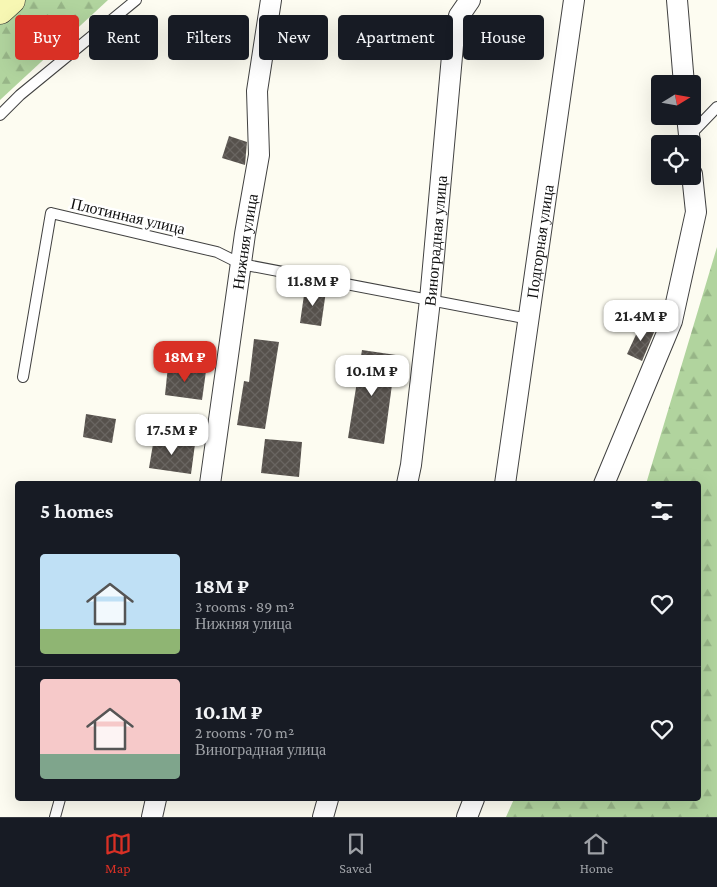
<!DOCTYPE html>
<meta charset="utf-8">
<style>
:root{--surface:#171b24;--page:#242831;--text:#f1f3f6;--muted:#9ea1a6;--line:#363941;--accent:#d93025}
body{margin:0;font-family:"Crimson Pro",serif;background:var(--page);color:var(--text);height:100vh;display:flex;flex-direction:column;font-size:19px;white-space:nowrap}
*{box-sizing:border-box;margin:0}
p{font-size:16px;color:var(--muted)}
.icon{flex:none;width:28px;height:28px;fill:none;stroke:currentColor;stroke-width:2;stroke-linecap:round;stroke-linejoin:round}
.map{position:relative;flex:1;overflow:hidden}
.side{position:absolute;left:15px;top:481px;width:686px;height:320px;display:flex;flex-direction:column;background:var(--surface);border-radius:5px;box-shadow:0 5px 20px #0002}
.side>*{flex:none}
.hud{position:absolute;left:15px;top:15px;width:688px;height:45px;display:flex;gap:10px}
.needle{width:32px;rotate:79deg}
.controls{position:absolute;left:651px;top:75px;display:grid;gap:10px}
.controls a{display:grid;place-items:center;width:50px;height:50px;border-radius:5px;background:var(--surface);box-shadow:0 5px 20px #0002;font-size:25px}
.price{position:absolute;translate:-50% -42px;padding:0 11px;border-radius:10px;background:#fff;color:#222;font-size:16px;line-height:32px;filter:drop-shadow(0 1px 2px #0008)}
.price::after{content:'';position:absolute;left:50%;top:30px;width:15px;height:11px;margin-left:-8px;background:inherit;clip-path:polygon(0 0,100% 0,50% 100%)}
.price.selected{background:var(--accent);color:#fff}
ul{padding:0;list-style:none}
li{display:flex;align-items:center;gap:15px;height:125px;padding:0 25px}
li+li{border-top:1px solid var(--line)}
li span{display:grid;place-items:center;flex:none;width:140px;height:100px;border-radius:5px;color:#555}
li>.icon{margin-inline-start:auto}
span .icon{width:60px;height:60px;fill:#fffc;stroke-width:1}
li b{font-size:21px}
h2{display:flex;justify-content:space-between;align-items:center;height:60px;padding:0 25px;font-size:21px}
.tag{padding:0 18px;border-radius:5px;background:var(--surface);box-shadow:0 5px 20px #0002;font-size:18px;line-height:45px}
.tag.selected{background:var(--accent);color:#fff}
.dock{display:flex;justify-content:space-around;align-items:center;height:70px;border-top:1px solid var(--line);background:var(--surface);font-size:14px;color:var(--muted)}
.dock a{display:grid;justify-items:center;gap:2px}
.dock .selected{color:var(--accent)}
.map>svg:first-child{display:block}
</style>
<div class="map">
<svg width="717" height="817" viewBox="0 0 717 817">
<defs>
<pattern id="forest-firs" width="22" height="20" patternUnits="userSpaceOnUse" patternTransform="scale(1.25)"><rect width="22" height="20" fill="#b1d49e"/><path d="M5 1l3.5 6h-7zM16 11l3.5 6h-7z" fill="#97b587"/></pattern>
<pattern id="building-cross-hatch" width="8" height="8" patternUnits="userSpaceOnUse" patternTransform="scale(1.25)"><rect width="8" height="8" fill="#56514c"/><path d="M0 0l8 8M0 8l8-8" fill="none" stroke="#696561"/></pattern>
</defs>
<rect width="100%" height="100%" fill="#fdfcf1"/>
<g fill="url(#forest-firs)">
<path d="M 0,0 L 108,0 L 0,100 Z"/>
<path d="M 717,247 L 717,817 L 506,817 L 514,799 L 699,799 L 699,484 L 646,484 Z"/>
</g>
<g fill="url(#building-cross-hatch)">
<path d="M 229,136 L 247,142 L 245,165 L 222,158 Z"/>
<path d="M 305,288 L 326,291 L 321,326 L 300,323 Z"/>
<path d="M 641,324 L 655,330 L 642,361 L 627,354 Z"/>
<path d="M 254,339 L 279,342 L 265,429 L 237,425 L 244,381 L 249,382 Z"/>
<path d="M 362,350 L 396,355 L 384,444 L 348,438 Z"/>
<path d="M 168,366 L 206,371 L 202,400 L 165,395 Z"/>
<path d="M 86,414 L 116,419 L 112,443 L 83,437 Z"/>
<path d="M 154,438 L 195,444 L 191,474 L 149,468 Z"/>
<path d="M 265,439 L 302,442 L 299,477 L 261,473 Z"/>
</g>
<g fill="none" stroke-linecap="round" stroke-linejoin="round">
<defs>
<g id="lane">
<path d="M 0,115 L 20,95 L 136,0"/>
<path d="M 690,135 L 717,107"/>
<path d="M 23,377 L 51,213 L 217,252 L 241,264 L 529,319"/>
<path d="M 55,817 L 60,799"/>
</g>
<g id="street">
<path d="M 677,0 L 684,84"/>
<path d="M 687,116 L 690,144"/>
<path id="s1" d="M 210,484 L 245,234 L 259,155 L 257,91 L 271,0"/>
<path id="s2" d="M 407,484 L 411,465 L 430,300 L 453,45 L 459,16 L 470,0"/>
<path id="s3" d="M 505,484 L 574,0"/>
<path d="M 604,484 L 672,321 L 696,212 L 692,174"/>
<path d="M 152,817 L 156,799"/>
<path d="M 323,817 L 328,799"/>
<path d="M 467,817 L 474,799"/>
</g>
<path id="secondary" d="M 0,10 L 11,0"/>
</defs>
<use href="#lane" stroke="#414141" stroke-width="12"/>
<use href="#street" stroke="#414141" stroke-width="22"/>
<use href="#secondary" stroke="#303030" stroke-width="29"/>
<use href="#lane" stroke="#fff" stroke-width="10"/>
<use href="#street" stroke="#fff" stroke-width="20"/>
<use href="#secondary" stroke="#f7f7b3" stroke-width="28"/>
</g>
<g text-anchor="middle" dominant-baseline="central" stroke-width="5" stroke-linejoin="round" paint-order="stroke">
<g font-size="16" fill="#0e0e0e" stroke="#fff">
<text transform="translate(128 216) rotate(13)">Плотинная улица</text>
<text stroke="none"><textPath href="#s2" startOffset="245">Виноградная улица</textPath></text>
<text stroke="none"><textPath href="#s1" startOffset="245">Нижняя улица</textPath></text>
<text stroke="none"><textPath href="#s3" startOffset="245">Подгорная улица</textPath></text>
</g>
</g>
</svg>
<div class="controls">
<a><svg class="needle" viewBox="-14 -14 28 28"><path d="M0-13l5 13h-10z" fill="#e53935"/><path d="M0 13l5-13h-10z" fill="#9ea1a6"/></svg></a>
<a><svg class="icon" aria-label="locate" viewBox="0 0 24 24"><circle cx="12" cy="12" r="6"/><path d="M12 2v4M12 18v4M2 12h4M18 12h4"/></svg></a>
</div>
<b class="price" style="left:313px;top:307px">11.8M ₽</b>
<b class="price" style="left:641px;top:342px">21.4M ₽</b>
<b class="price selected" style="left:185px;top:383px">18M ₽</b>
<b class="price" style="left:372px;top:397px">10.1M ₽</b>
<b class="price" style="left:172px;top:456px">17.5M ₽</b>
<div class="hud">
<a class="tag selected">Buy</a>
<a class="tag">Rent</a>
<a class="tag">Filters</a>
<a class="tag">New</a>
<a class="tag">Apartment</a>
<a class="tag">House</a>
</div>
<section class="side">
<h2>5 homes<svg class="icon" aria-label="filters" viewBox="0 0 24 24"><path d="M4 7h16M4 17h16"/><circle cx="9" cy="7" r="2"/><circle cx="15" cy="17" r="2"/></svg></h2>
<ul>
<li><span style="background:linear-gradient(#bfe0f5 75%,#8fb573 0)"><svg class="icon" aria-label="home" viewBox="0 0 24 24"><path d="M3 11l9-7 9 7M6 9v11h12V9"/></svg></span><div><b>18M ₽</b><p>3 rooms · 89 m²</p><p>Нижняя улица</p></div><svg class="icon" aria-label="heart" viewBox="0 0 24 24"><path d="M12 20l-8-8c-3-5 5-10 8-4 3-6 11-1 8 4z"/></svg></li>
<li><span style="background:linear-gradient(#f6c9c9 75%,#7fa58c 0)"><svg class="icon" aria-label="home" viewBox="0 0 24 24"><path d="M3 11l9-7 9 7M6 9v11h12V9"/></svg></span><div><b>10.1M ₽</b><p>2 rooms · 70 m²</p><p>Виноградная улица</p></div><svg class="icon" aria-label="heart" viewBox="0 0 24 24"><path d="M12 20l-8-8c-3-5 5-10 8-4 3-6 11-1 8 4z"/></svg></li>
</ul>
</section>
</div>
<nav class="dock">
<a class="selected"><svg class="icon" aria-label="map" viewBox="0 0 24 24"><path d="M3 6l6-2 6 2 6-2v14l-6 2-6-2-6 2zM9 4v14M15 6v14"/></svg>Map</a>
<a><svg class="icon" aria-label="saved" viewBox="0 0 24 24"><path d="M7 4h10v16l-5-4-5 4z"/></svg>Saved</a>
<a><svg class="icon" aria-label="home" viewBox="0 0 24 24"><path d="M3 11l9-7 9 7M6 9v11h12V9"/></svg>Home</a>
</nav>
